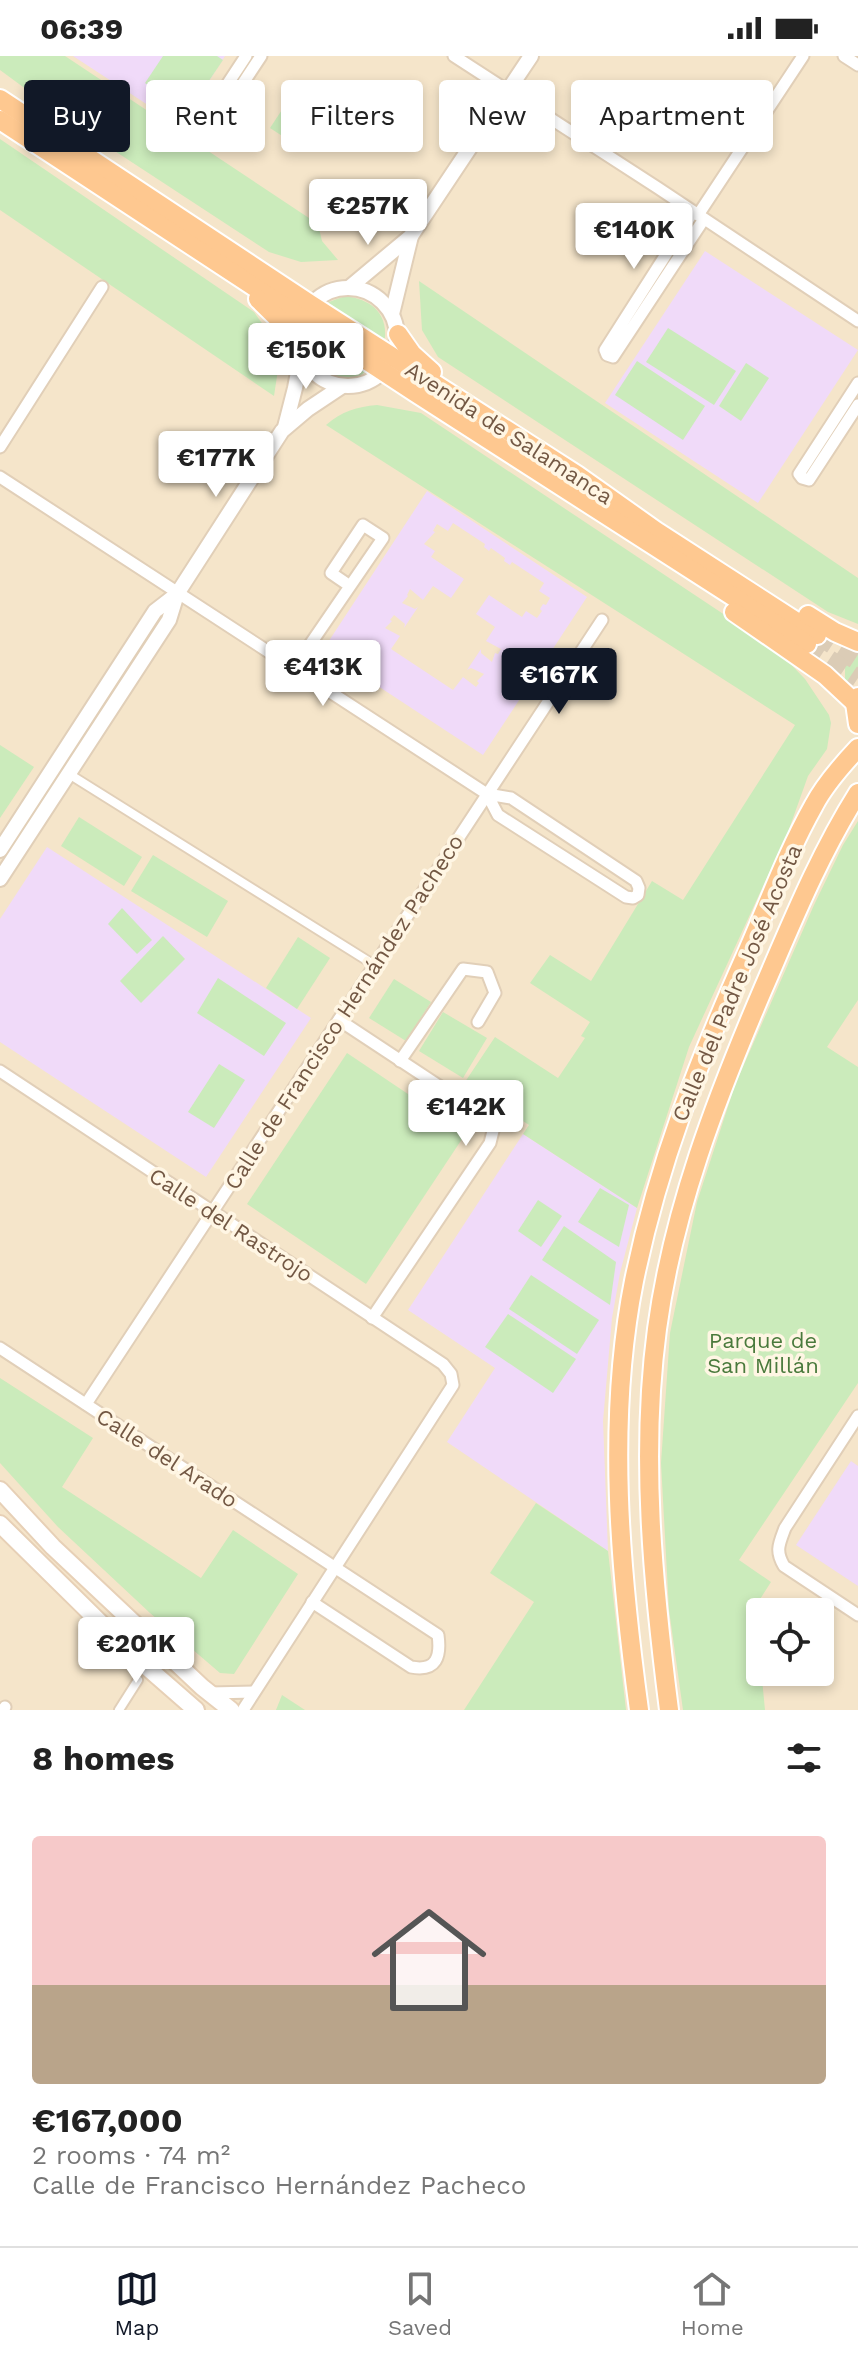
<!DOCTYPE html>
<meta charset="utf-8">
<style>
:root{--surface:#fff;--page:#f6f6f6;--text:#222;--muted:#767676;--line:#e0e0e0;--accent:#111827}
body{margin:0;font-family:"Work Sans",sans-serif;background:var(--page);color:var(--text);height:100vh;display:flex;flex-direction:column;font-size:30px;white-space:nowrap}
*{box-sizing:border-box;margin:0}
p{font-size:26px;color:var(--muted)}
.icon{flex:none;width:44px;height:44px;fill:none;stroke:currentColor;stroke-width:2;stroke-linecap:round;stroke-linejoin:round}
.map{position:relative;height:1654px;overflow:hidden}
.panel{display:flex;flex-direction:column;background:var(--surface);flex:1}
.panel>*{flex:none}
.top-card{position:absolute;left:24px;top:24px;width:810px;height:72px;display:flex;gap:16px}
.tools{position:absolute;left:746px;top:1542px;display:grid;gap:16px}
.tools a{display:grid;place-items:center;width:88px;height:88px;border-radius:8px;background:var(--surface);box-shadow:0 4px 12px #0003;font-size:40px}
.price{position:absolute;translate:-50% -68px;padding:0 18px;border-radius:8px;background:#fff;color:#222;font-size:26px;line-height:52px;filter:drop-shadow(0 2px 4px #0008)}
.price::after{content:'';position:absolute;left:50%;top:48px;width:24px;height:18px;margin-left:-12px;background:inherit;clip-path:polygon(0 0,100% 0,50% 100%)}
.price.selected{background:var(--accent);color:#fff}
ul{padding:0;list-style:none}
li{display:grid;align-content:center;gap:16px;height:424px;padding:0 32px}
li span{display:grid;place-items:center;height:248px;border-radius:8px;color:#555}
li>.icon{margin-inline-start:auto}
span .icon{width:144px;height:144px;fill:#fffc;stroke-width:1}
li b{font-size:34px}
h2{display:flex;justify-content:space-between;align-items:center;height:96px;padding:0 32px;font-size:34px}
.pill{padding:0 28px;border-radius:8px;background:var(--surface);box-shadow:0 4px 12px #0003;font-size:28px;line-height:72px}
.pill.selected{background:var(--accent);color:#fff}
.status{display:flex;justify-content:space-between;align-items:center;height:56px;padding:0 40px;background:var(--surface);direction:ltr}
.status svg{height:22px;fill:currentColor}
.tab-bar{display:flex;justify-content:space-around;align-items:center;height:112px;border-top:2px solid var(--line);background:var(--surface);font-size:22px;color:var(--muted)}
.tab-bar a{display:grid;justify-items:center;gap:4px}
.tab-bar .selected{color:var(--accent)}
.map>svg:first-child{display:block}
</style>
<div class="status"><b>06:39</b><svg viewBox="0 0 49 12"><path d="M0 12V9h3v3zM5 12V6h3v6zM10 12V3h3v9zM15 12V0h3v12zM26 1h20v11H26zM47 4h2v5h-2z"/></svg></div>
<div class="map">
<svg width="858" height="1654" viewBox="0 0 858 1654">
<rect width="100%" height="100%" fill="#fef3dc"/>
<path fill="#f5e5ca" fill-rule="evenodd" d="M 0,0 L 858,0 L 858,1654 L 0,1654 ZM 760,1556 L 820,1556 L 820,1616 L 760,1616 Z"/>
<g fill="#f0daf9" fill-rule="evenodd">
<path d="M 73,0 L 225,0 L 180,70 Z"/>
<path d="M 705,195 L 858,294 L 758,447 L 605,347 Z"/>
<path d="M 427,435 L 587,541 L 483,699 L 323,594 ZM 453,467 L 485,488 L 484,491 L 489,495 L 491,492 L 505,502 L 504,505 L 510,509 L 512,506 L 544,527 L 539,535 L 550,542 L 546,549 L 543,548 L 540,553 L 542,555 L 537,562 L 526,555 L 522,561 L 489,539 L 476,558 L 495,571 L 486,585 L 501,593 L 498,598 L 495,597 L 492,606 L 481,597 L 481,593 L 467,614 L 471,612 L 484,618 L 477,625 L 479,627 L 476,631 L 463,621 L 453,634 L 391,593 L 400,580 L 385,572 L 392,565 L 390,564 L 394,559 L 405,568 L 404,572 L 418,551 L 415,553 L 402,547 L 408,540 L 407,539 L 410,533 L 423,544 L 433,530 L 451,542 L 464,523 L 431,501 L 435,495 L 424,488 L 435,476 L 433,475 L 437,468 L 448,475 Z"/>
<path d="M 47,791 L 311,962 L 206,1121 L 0,986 L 0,863 Z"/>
<path d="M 523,1078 L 637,1152 L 620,1217 L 612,1262 L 603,1365 L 608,1495 L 447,1386 L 495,1312 L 408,1254 Z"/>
<path d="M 851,1405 L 858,1410 L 858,1530 L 796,1489 Z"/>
</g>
<g fill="#cbebbb">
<path d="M 0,0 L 65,0 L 318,168 L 322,185 L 338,204 L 301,206 L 269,196 L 72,67 L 0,14 Z"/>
<path d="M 163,0 L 217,0 L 223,4 L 188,56 L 145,27 Z"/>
<path d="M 299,28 L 323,44 L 293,87 L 270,72 Z"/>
<path d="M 0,83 L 254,256 L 271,280 L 279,307 L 274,340 L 0,154 Z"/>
<path d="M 419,225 L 858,522 L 858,568 L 828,556 L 438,301 L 422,274 Z"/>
<path d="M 345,240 C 369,243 387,255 385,282 L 382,284 L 329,250 L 329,246 Z"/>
<path d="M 668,272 L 736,315 L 714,349 L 646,306 Z"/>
<path d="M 315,279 L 367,314 C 345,338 307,308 312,280 Z"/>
<path d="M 637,305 L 705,350 L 683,384 L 615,339 Z"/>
<path d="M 746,307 L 769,322 L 741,365 L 719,350 Z"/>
<path d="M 377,349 L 421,357 L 776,593 L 805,623 L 829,659 L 831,667 L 827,693 L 808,720 L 788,776 L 689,991 L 637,1152 L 523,1078 L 529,1069 L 465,1026 L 495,981 L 558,1022 L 585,982 L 581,980 L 590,966 L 530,927 L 550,899 L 591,925 L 652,825 L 683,844 L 795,669 L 326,369 C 342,355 357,351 377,349 Z"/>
<path d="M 845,587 L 858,592 L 858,613 L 850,627 L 845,625 Z"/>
<path d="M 0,689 L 34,711 L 0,762 Z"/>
<path d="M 79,761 L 142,801 L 124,830 L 61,790 Z"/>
<path d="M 858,765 L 858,944 L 827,991 L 858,1011 L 858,1327 L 739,1504 L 771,1526 L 755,1551 L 765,1654 L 683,1654 L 669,1554 L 661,1407 L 670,1277 L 697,1146 L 735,1029 L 814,849 L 843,789 Z"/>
<path d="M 153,799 L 228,845 L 207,881 L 131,835 Z"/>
<path d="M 122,852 L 152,884 L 137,898 L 108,868 Z"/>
<path d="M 163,880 L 185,903 L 141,947 L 120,925 Z"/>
<path d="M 298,881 L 330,902 L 297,953 L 266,932 Z"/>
<path d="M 218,922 L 286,967 L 264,1000 L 197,957 Z"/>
<path d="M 394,923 L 431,946 L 406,985 L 369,962 Z"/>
<path d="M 443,956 L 487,982 L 463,1022 L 419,995 Z"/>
<path d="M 347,997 L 466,1077 L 366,1228 L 247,1148 Z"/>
<path d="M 219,1008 L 245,1024 L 214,1072 L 188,1056 Z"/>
<path d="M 600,1132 L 629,1149 L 619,1191 L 578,1166 Z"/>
<path d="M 538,1144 L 562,1160 L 541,1191 L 518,1175 Z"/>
<path d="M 564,1170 L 616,1206 L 610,1249 L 542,1204 Z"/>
<path d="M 531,1219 L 599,1264 L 577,1298 L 509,1253 Z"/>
<path d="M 508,1258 L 576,1303 L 553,1337 L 485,1291 Z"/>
<path d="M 0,1322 L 93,1382 L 62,1431 L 201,1522 L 233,1474 L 298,1518 L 234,1618 L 220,1617 L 150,1557 L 58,1471 L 0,1407 Z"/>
<path d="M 536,1447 L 608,1495 L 626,1654 L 464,1654 L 534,1546 L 490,1517 Z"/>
<path d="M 282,1639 L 305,1654 L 276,1654 Z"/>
</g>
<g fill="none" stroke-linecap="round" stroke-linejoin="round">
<g stroke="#dbccb6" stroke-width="18" stroke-dasharray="18 9" stroke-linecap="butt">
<path d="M 817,579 L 858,606"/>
<path d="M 807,588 L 858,622"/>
</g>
<defs>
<g id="pedestrian">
<path d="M 69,718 L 368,905"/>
<path d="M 119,1654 L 138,1624"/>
</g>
<g id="minor">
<path d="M 246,0 L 221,38 L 222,44 L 226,47 L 232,44 L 261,0"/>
<path d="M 454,0 L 658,132 L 858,265"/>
<path d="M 844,0 L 858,9"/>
<path d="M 693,156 L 605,294 L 607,299 L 613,301 L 704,163"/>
<path d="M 698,159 L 803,0"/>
<path d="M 858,327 L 799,418 L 802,422 L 809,424 L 858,349"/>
<path d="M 0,391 L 102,231"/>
<path d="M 0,421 L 487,738 L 511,742 L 636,825 L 639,832 L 638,839 L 633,842 L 626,841 L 498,759 L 487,738"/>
<path d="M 294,612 L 383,482 L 363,469 L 331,517 L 350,530"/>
<path d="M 339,964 L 486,1061 L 494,1071 L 490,1087 L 372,1262"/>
<path d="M 400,1005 L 463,913 L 487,916 L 495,937 L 478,966"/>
<path d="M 0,1015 L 443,1308 L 451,1318 L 453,1329 L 243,1654"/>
<path d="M 0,1292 L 438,1579 C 441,1600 437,1616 411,1611 L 312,1546"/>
<path d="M 86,1348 L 602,564"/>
<path d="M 858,1360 L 785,1472 C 779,1488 775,1495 784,1510 L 858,1559"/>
<path d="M 210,1637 L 254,1636"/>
<path d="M 3,1654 L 5,1651"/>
</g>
<g id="tertiary">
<path d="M 350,231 L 411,180 L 531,0"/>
<circle cx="348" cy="281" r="49"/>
<path d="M 392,258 L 411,180"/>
<path d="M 285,371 L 295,332 L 301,300"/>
<path d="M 0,794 L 155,555 L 177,538"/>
<path d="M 0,823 L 169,564 L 177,538 L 282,375 L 308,353 L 341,331"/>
</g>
<g id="secondary">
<path d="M 0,1434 L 53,1491 L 202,1631 L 231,1654"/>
<path d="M 0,1468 L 133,1599 L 196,1654"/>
</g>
<g id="trunk">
<path d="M 0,43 L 310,248 L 577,419 L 656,475 L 817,579"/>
<path d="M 0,64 L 416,337 L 807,588"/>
<path d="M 258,243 L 299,283"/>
<path d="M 398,278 L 412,298 L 432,316"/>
<path d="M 734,556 L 825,619 L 855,647"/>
<path d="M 808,559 L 835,576 L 858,586"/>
<path d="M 858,641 L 855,647 L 858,668"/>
<path d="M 639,1654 C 620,1514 606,1365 634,1225 C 658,1108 698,1007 746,899 C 768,849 787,797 814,749 C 825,728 842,709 858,692"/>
<path d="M 669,1654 C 653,1529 640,1399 657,1273 C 673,1154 716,1043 763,933 C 792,866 819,799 858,737"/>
</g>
</defs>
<use href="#pedestrian" stroke="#e1cfb8" stroke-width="12"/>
<use href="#minor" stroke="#e1cfb8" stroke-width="15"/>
<use href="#tertiary" stroke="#e1cfb8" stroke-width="18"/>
<use href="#secondary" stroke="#e7d0b6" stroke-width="20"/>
<use href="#trunk" stroke="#fff" stroke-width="22"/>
<use href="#pedestrian" stroke="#fff" stroke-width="8"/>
<use href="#minor" stroke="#fff" stroke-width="11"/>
<use href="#tertiary" stroke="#fff" stroke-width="14"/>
<use href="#secondary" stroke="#fff" stroke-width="16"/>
<use href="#trunk" stroke="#fec890" stroke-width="18"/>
</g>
<g text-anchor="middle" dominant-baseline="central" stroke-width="7" stroke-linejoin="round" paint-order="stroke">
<g font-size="22" fill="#735844" stroke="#fff6e4">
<text transform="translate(509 377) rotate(33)">Avenida de Salamanca</text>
<text transform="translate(737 927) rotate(-67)">Calle del Padre José Acosta</text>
<text transform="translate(344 956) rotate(-57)">Calle de Francisco Hernández Pacheco</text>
<text transform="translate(231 1169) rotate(33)">Calle del Rastrojo</text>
<text transform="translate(167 1402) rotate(33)">Calle del Arado</text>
</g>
<g font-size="22" fill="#4a7a3c" stroke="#fff6e4">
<text x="763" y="1284">Parque de<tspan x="763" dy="25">San Millán</tspan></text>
</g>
</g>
</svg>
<div class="tools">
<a><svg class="icon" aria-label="locate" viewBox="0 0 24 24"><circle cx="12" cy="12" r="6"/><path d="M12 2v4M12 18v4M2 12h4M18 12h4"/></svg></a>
</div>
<b class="price" style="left:368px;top:191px">€257K</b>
<b class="price" style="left:634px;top:215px">€140K</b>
<b class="price" style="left:306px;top:335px">€150K</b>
<b class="price" style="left:216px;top:443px">€177K</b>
<b class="price" style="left:323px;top:652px">€413K</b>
<b class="price selected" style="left:559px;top:660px">€167K</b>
<b class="price" style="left:466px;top:1092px">€142K</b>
<b class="price" style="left:136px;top:1629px">€201K</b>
<div class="top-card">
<a class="pill selected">Buy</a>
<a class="pill">Rent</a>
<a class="pill">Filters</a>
<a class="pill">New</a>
<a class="pill">Apartment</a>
</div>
</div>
<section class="panel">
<h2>8 homes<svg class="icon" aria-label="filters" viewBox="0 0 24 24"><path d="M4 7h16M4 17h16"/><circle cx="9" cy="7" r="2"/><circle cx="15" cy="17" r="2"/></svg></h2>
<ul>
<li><span style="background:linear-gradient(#f6c9c9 60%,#b9a48a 0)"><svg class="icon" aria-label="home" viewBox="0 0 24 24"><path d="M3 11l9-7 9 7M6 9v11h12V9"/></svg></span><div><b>€167,000</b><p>2 rooms · 74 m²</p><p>Calle de Francisco Hernández Pacheco</p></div></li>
</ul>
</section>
<nav class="tab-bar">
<a class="selected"><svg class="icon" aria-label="map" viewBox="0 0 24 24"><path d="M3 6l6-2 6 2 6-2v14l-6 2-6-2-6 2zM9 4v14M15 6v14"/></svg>Map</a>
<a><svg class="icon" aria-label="saved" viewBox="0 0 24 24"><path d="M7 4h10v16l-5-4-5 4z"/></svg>Saved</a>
<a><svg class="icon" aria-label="home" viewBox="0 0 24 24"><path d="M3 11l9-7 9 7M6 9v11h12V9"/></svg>Home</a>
</nav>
